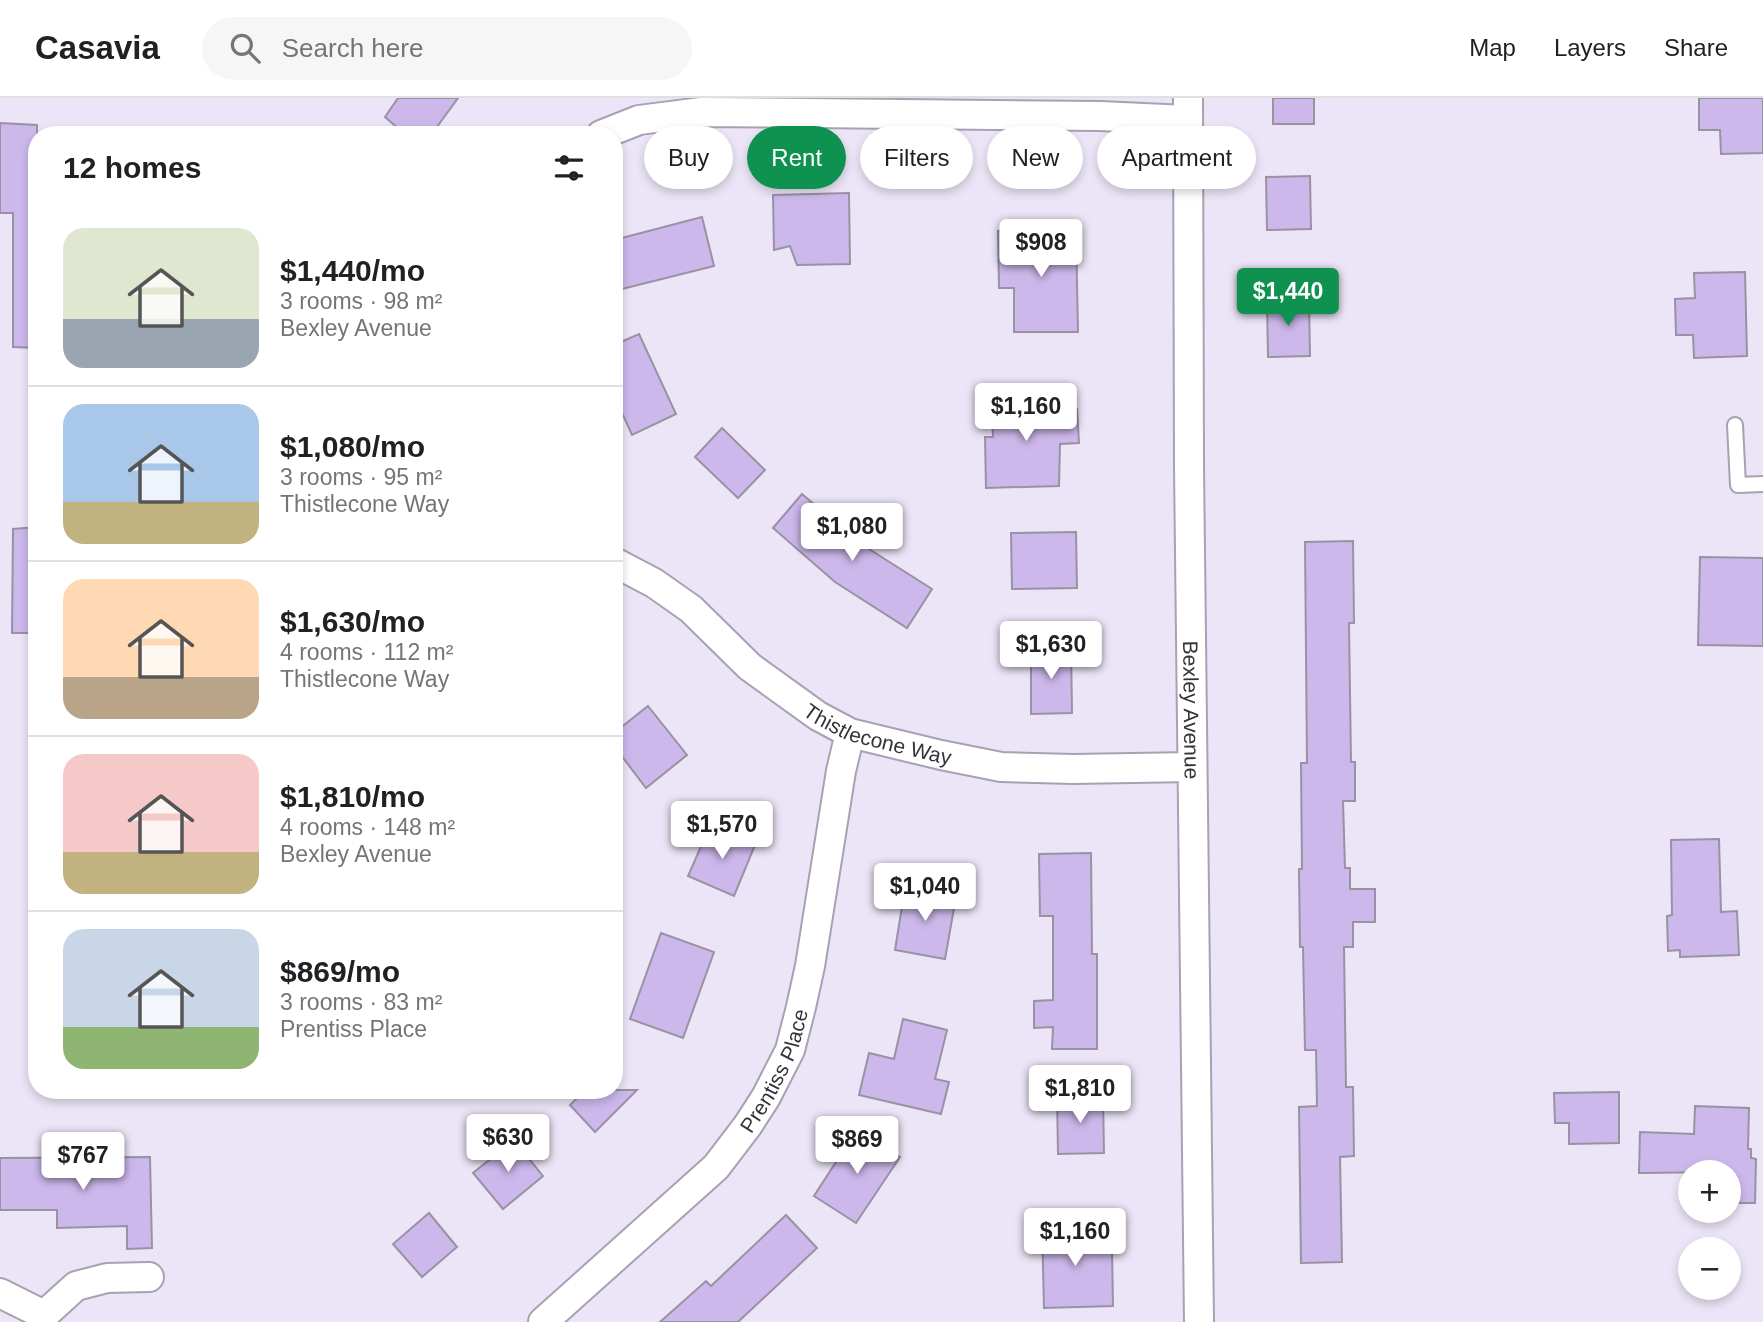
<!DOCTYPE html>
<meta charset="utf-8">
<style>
:root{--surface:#fff;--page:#f6f6f6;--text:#202124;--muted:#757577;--line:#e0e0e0;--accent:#0f9250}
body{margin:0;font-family:Helvetica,sans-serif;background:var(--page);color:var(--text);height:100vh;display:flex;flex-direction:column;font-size:26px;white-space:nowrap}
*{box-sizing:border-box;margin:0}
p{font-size:23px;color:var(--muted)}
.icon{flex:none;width:38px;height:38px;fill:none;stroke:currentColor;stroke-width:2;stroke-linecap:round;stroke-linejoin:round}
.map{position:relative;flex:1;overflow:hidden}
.details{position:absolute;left:28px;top:28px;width:595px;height:973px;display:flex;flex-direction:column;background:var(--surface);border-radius:28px;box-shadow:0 4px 10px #0003}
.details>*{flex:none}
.guide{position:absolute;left:644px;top:28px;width:665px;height:63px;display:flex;gap:14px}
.fabs{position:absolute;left:1678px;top:1062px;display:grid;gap:14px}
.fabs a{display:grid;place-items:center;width:63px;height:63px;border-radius:50%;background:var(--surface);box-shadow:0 4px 10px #0003;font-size:35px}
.price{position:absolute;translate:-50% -60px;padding:0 16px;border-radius:7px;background:#fff;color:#222;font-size:23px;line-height:46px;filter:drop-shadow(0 2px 4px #0008)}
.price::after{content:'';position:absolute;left:50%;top:42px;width:21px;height:16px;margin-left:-10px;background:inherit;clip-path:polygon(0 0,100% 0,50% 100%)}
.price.current{background:var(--accent);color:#fff}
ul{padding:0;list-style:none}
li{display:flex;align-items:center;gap:21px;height:175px;padding:0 35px}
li+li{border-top:2px solid var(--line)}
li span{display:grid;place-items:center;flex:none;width:196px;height:140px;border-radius:21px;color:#555}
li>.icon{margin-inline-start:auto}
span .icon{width:84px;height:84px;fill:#fffc;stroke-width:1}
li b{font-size:30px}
h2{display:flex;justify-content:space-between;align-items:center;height:84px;padding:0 35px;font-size:30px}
.tag{padding:0 24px;border-radius:32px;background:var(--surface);box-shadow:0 4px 10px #0003;font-size:24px;line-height:63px}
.tag.current{background:var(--accent);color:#fff}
header{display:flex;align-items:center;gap:42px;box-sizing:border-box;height:98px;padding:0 35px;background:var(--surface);border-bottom:2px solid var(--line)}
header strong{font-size:33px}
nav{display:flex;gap:38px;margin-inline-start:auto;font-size:24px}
.search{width:490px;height:63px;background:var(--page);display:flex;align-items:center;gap:18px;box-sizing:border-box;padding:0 24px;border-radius:38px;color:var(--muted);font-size:26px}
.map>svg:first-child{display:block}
</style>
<header>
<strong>Casavia</strong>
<div class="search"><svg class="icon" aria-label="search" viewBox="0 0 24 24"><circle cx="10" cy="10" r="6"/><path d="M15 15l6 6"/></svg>Search here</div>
<nav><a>Map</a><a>Layers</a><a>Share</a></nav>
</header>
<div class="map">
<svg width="1763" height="1224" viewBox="0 0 1763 1224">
<rect width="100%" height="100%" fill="#ece5f7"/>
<g fill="#cdb8eb" stroke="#9892a3" stroke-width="2">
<path d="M 398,0 L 458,0 L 431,37 L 406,37 L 385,19 Z"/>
<rect x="1273" y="0" width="41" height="26"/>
<path d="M 1699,0 L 1763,0 L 1763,55 L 1721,56 L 1720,32 L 1699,32 Z"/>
<path d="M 0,25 L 37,27 L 37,250 L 13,249 L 13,115 L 0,115 Z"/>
<path d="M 1310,78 L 1311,131 L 1267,132 L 1266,79 Z"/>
<path d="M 849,95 L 850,166 L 797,167 L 790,148 L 774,152 L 773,97 Z"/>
<path d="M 702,119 L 714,168 L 614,193 L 614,142 Z"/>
<path d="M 998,133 L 1076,133 L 1078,234 L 1014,234 L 1014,190 L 999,190 Z"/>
<path d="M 1745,174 L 1747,258 L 1694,260 L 1693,237 L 1676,237 L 1675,201 L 1695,200 L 1694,175 Z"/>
<path d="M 1309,202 L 1310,258 L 1268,259 L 1267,203 Z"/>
<path d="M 639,236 L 676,316 L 632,337 L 614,297 L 614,247 Z"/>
<path d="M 1024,293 L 1023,314 L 1077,311 L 1079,345 L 1060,346 L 1059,388 L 986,390 L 985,339 L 993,339 L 991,296 Z"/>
<path d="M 722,330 L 765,372 L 738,400 L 695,359 Z"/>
<path d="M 802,396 L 858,444 L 932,491 L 907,530 L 835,484 L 773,430 Z"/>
<path d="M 37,429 L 37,535 L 12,535 L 13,431 Z"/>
<path d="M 1076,434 L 1077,490 L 1012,491 L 1011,435 Z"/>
<path d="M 1353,443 L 1354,525 L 1349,525 L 1351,664 L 1355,664 L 1355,703 L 1343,703 L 1345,770 L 1350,770 L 1350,791 L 1375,791 L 1375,824 L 1353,824 L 1353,849 L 1344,849 L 1346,989 L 1353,989 L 1354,1058 L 1340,1059 L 1342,1164 L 1301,1165 L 1299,1009 L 1317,1008 L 1316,952 L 1305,952 L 1303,849 L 1300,849 L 1299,771 L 1302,771 L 1301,665 L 1307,665 L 1305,444 Z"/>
<path d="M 1700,459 L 1763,460 L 1763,548 L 1698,547 Z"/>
<path d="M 1071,550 L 1072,615 L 1031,616 L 1031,551 Z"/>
<path d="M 648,608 L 687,657 L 646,690 L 614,648 L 614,635 Z"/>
<path d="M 710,728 L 755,747 L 734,798 L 688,778 Z"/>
<path d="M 1719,741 L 1721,814 L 1737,813 L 1739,857 L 1680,859 L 1680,852 L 1668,853 L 1667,818 L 1672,817 L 1671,742 Z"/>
<path d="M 1091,755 L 1092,856 L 1097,856 L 1097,951 L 1052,951 L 1053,929 L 1034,930 L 1034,903 L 1053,902 L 1053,818 L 1040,818 L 1039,756 Z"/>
<path d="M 905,790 L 956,799 L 945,861 L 895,852 Z"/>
<path d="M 661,835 L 714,854 L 683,940 L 630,921 Z"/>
<path d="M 903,921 L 947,932 L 935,981 L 949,984 L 941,1016 L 859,997 L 869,955 L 894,961 Z"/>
<path d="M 585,992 L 637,992 L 595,1034 L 570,1007 Z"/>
<path d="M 1619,994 L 1619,1045 L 1569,1046 L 1569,1025 L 1555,1025 L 1554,995 Z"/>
<path d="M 1103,998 L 1104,1055 L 1058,1056 L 1057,999 Z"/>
<path d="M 1695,1008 L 1749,1010 L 1748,1051 L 1751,1051 L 1751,1060 L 1756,1061 L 1755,1105 L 1729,1105 L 1729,1074 L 1639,1075 L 1640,1034 L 1694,1036 Z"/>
<path d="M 858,1030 L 900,1059 L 856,1125 L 814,1098 Z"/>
<path d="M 514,1042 L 543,1078 L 503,1111 L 473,1075 Z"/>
<path d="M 150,1059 L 152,1150 L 127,1151 L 127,1128 L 57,1130 L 57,1112 L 0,1112 L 0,1060 Z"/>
<path d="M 429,1115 L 457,1149 L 422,1179 L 393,1146 Z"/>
<path d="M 786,1117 L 817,1150 L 738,1224 L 660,1224 L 706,1183 L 711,1188 Z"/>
<path d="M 1089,1125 L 1090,1150 L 1112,1150 L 1113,1208 L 1044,1210 L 1042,1126 Z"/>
</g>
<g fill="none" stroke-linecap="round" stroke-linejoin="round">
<defs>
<path id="service" d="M 1735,327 L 1738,387 L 1763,386"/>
<g id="minor">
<path id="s1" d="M 1188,0 L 1189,368 L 1199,1224"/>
<path d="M 601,37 L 639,22 L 702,14 L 1100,18 L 1187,22"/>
<path id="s2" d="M 614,464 L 654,485 L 691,511 L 750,569 L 818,618 L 850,635 L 941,657 L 1001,669 L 1073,671 L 1192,669"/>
<path d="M 0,1195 L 44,1217"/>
<path d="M 40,1224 L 44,1217 L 76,1188 L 107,1180 L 149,1179"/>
<path id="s3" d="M 543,1224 L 716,1069 L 748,1027 L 766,999 L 790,952 L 801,909 L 810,868 L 841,673 L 850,635"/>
</g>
</defs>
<use href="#service" stroke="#a8a1b2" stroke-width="18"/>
<use href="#minor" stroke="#a8a1b2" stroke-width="32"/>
<use href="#service" stroke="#fff" stroke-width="14"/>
<use href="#minor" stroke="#fff" stroke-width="28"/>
</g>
<g text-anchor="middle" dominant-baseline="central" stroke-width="6" stroke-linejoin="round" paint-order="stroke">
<g font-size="21" fill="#35333a" stroke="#f7f3fe">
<text stroke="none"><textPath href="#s1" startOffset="612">Bexley Avenue</textPath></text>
<text stroke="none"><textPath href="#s2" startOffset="320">Thistlecone Way</textPath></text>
<text stroke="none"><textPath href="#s3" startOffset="346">Prentiss Place</textPath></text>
</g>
</g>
</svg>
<div class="fabs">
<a>+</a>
<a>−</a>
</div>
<b class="price" style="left:1041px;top:181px">$908</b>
<b class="price current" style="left:1288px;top:230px">$1,440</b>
<b class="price" style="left:1026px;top:345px">$1,160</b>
<b class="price" style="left:852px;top:465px">$1,080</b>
<b class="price" style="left:1051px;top:583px">$1,630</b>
<b class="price" style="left:722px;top:763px">$1,570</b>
<b class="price" style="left:925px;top:825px">$1,040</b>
<b class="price" style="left:1080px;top:1027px">$1,810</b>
<b class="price" style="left:508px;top:1076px">$630</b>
<b class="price" style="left:857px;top:1078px">$869</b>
<b class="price" style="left:83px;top:1094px">$767</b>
<b class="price" style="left:1075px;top:1170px">$1,160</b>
<div class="guide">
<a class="tag">Buy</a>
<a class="tag current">Rent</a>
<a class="tag">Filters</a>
<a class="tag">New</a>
<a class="tag">Apartment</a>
</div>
<section class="details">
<h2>12 homes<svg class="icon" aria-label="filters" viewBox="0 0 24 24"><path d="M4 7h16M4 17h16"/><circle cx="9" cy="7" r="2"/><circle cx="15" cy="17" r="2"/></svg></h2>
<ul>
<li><span style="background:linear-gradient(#dfe7d0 65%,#9aa5b1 0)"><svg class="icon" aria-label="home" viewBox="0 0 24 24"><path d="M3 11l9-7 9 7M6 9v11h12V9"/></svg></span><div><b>$1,440/mo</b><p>3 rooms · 98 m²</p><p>Bexley Avenue</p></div></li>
<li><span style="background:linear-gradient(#a9c7e8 70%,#c2b280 0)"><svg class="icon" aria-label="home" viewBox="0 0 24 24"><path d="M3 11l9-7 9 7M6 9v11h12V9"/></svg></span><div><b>$1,080/mo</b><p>3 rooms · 95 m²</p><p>Thistlecone Way</p></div></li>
<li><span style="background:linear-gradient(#ffd9b3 70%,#b9a48a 0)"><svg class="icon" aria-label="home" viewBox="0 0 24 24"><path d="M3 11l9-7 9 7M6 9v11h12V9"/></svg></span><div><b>$1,630/mo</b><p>4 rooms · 112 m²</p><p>Thistlecone Way</p></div></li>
<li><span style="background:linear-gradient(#f6c9c9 70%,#c2b280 0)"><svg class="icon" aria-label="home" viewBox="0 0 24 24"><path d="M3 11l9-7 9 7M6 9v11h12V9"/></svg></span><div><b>$1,810/mo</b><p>4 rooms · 148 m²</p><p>Bexley Avenue</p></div></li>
<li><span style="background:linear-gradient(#c9d6e8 70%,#8fb573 0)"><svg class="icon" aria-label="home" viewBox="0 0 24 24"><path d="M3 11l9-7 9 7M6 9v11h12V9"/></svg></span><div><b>$869/mo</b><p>3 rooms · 83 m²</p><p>Prentiss Place</p></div></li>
</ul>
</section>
</div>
